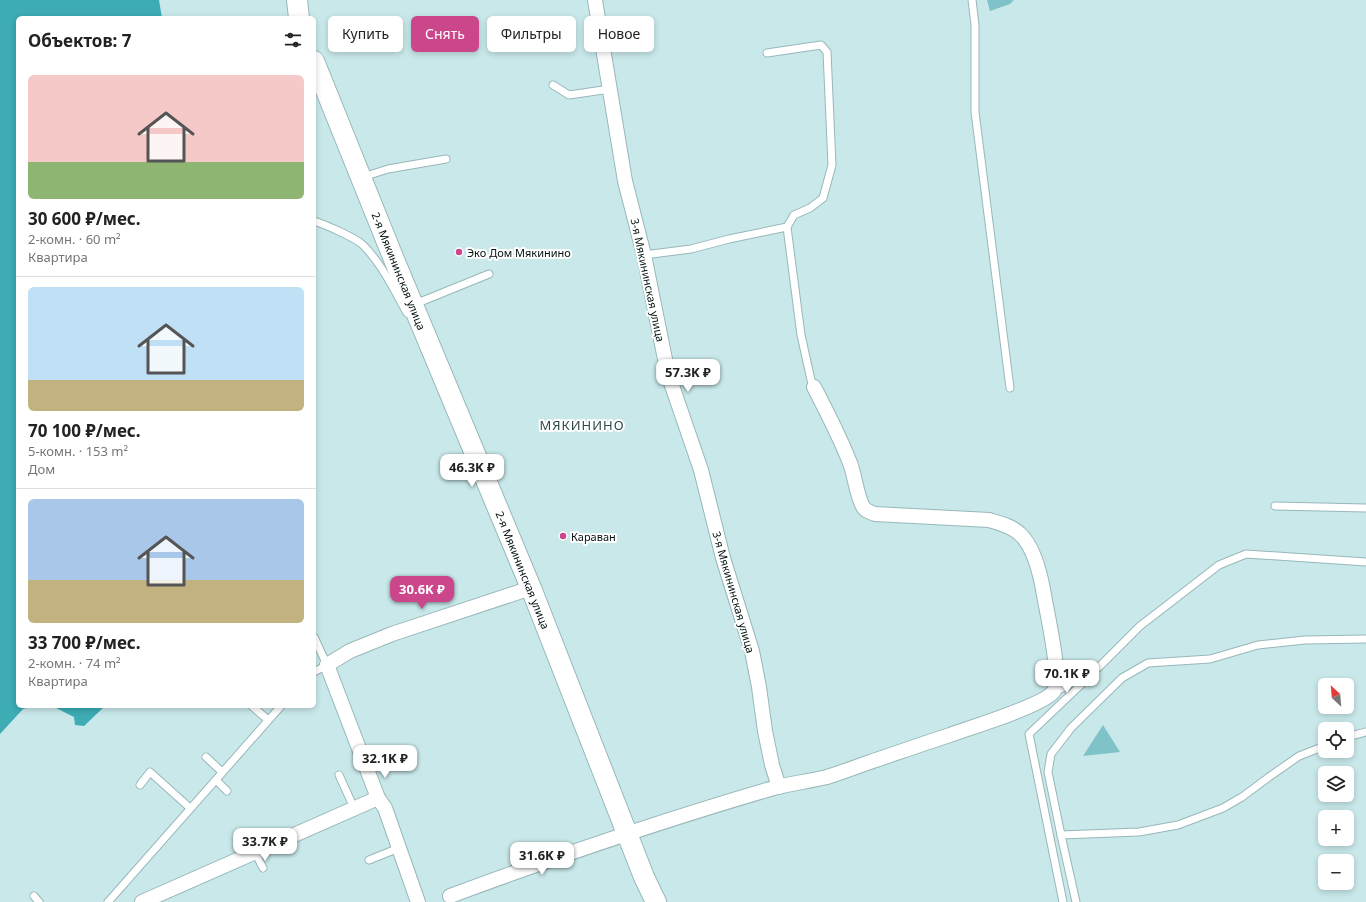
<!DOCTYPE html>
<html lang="ru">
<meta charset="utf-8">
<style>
:root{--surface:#fff;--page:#f6f6f6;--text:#222;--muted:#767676;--line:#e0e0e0;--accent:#cb468b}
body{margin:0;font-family:"Noto Sans",sans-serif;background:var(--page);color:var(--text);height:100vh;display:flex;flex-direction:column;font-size:15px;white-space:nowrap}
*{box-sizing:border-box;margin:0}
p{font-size:13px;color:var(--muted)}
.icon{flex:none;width:22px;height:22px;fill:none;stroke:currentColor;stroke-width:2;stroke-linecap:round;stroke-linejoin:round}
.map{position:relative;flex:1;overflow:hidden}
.details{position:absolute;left:16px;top:16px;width:300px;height:692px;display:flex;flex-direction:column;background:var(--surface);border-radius:6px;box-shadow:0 2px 6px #0003}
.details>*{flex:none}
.guide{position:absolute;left:328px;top:16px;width:380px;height:36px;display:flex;gap:8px}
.needle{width:26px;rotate:334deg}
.tools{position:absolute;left:1318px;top:678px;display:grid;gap:8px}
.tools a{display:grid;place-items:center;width:36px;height:36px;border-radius:6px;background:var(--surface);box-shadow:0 2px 6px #0003;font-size:20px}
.price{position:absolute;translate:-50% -34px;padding:0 9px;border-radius:8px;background:#fff;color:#222;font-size:13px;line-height:26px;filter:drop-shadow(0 1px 2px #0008)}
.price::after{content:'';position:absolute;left:50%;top:24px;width:12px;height:9px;margin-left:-6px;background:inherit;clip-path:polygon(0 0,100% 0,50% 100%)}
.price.current{background:var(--accent);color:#fff}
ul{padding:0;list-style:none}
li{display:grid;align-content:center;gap:8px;height:212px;padding:0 12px}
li+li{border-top:1px solid var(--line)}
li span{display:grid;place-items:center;height:124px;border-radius:6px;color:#555}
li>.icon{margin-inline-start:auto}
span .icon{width:72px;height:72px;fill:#fffc;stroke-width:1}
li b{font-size:17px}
h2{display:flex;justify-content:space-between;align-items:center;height:48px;padding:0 12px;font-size:17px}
.pill{padding:0 14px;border-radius:6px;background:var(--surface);box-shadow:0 2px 6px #0003;font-size:14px;line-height:36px}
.pill.current{background:var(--accent);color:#fff}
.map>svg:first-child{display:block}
</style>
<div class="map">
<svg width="1366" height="902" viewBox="0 0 1366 902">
<rect width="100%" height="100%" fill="#c8e8ea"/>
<g fill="#7fc2c7">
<path d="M 987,0 L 1014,0 L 1010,4 L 990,11 Z"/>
<path d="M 1103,725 L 1120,752 L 1083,756 Z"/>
</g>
<g fill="#3dacb5">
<path d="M 0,0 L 159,0 L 162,18 L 18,18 L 18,706 L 33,706 L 23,709 L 0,734 Z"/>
<path d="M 52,706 L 105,706 L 84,726 L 75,725 L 74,717 Z"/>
</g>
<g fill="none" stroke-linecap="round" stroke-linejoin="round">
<defs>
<g id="lane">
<path d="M 972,0 L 975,25 L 975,112 L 1010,388"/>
<path d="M 767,53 L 821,45 L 827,52 L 832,165 L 823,198 L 810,208 L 794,215 L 787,227 L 801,335 L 811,380 L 814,387"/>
<path d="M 553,85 L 569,95 L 610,89"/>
<path d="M 363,177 L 388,169 L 446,159"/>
<path d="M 314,221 C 326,225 354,237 363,245 C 382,264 394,290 407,313"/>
<path d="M 644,255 L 691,249 L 729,239 L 787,227"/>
<path d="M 415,304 L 489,274"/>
<path d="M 1275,506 L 1366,508"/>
<path d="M 314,637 L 327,665 L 314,672"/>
<path d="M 1055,690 L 1063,688 L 1099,667 L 1140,626 L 1219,565 L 1246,554 L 1366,562"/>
<path d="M 252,706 L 268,720"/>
<path d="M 1347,737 L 1366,732"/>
<path d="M 206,757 L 222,772"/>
<path d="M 339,775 L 354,808"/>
<path d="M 216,780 L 227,791"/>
<path d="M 140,785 L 150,772 L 190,808"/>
<path d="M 1061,835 L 1048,772 L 1051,754 L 1071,728 L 1122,678 L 1148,663 L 1210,659 L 1258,645 L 1305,640 L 1366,639"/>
<path d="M 255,852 L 263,868"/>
<path d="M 369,860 L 399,848"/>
<path d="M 34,896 L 39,902"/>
<path d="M 108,902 L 281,706"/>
<path d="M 1063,902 L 1029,734 L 1090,676"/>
<path d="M 1076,902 L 1061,835 L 1139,832 L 1178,825 L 1223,808 L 1242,797 L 1269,777 L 1299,756 L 1325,746"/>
</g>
<g id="street">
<path d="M 595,0 L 625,181 L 644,255 L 668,374 L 701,470 L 723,558 L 752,651 L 759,687 L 765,731 L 772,765 L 779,787"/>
<path d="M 450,896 C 558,856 667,819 777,787 C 794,783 810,781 827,777 C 840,773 853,768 867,763 C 894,754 922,744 950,735 C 969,728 1045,705 1054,691 C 1062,678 1047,613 1044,595 C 1041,577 1034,547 1020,534 C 1012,526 999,523 989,520 L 875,514 C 871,512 867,512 864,508 C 857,499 855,475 850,463 C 840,437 827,412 814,387"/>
<path d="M 142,902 L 378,798"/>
<path d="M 418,902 L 385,808 L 378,798 L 327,665 L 350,651 L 392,634 L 531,588"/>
</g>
<g id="secondary">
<path d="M 297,0 L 299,18"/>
<path d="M 314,61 L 393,257 L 531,588 L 644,877 L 656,902"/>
</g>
</defs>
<use href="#lane" stroke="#98b7b9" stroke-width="9"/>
<use href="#street" stroke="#98b7b9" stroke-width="16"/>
<use href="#secondary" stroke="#98b7b9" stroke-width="22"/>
<use href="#lane" stroke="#fff" stroke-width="7"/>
<use href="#street" stroke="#fff" stroke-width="14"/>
<use href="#secondary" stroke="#fff" stroke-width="20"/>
</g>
<g fill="#cb468b" stroke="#fff" stroke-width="1.5">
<circle cx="459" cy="252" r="4"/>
<circle cx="563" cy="536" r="4"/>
</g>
<g text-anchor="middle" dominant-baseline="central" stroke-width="4" stroke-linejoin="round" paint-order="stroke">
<g font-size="11" fill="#061111" stroke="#fff" text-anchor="start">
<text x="467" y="252">Эко Дом Мякинино</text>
<text x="571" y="536">Караван</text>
</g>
<g font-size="11" fill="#061111" stroke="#fff">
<text transform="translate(399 271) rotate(68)">2-я Мякининская улица</text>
<text transform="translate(648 280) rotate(78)">3-я Мякининская улица</text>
<text transform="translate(523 570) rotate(68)">2-я Мякининская улица</text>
<text transform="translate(734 592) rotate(74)">3-я Мякининская улица</text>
</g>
<g font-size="13" letter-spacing="1" fill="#2d484a" stroke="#fff">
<text x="582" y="425">МЯКИНИНО</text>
</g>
</g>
</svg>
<div class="tools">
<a><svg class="needle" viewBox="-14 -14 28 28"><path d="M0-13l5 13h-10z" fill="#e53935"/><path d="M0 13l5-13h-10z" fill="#767676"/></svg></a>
<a><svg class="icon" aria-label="locate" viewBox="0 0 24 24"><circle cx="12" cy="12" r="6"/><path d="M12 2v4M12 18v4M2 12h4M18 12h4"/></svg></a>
<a><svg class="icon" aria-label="layers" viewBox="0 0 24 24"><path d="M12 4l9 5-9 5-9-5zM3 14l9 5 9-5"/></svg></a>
<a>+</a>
<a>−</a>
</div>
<b class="price" style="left:688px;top:393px">57.3K ₽</b>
<b class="price" style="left:472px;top:488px">46.3K ₽</b>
<b class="price current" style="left:422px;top:610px">30.6K ₽</b>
<b class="price" style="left:1067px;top:694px">70.1K ₽</b>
<b class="price" style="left:385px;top:779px">32.1K ₽</b>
<b class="price" style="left:265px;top:862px">33.7K ₽</b>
<b class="price" style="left:542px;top:876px">31.6K ₽</b>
<div class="guide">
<a class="pill">Купить</a>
<a class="pill current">Снять</a>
<a class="pill">Фильтры</a>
<a class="pill">Новое</a>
</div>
<section class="details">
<h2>Объектов: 7<svg class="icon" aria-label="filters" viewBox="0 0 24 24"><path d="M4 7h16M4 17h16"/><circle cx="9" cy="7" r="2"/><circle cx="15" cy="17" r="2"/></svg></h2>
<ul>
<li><span style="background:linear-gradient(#f6c9c9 70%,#8fb573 0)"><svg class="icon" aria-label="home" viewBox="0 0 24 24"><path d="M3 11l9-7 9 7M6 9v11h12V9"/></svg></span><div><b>30 600 ₽/мес.</b><p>2-комн. · 60 m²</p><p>Квартира</p></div></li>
<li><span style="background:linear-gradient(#bfe0f5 75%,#c2b280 0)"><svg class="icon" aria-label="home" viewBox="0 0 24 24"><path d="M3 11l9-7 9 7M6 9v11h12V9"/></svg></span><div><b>70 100 ₽/мес.</b><p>5-комн. · 153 m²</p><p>Дом</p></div></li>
<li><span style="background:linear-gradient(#a9c7e8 65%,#c2b280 0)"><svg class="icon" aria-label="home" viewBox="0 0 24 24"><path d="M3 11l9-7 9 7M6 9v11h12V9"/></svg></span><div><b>33 700 ₽/мес.</b><p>2-комн. · 74 m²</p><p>Квартира</p></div></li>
</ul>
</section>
</div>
